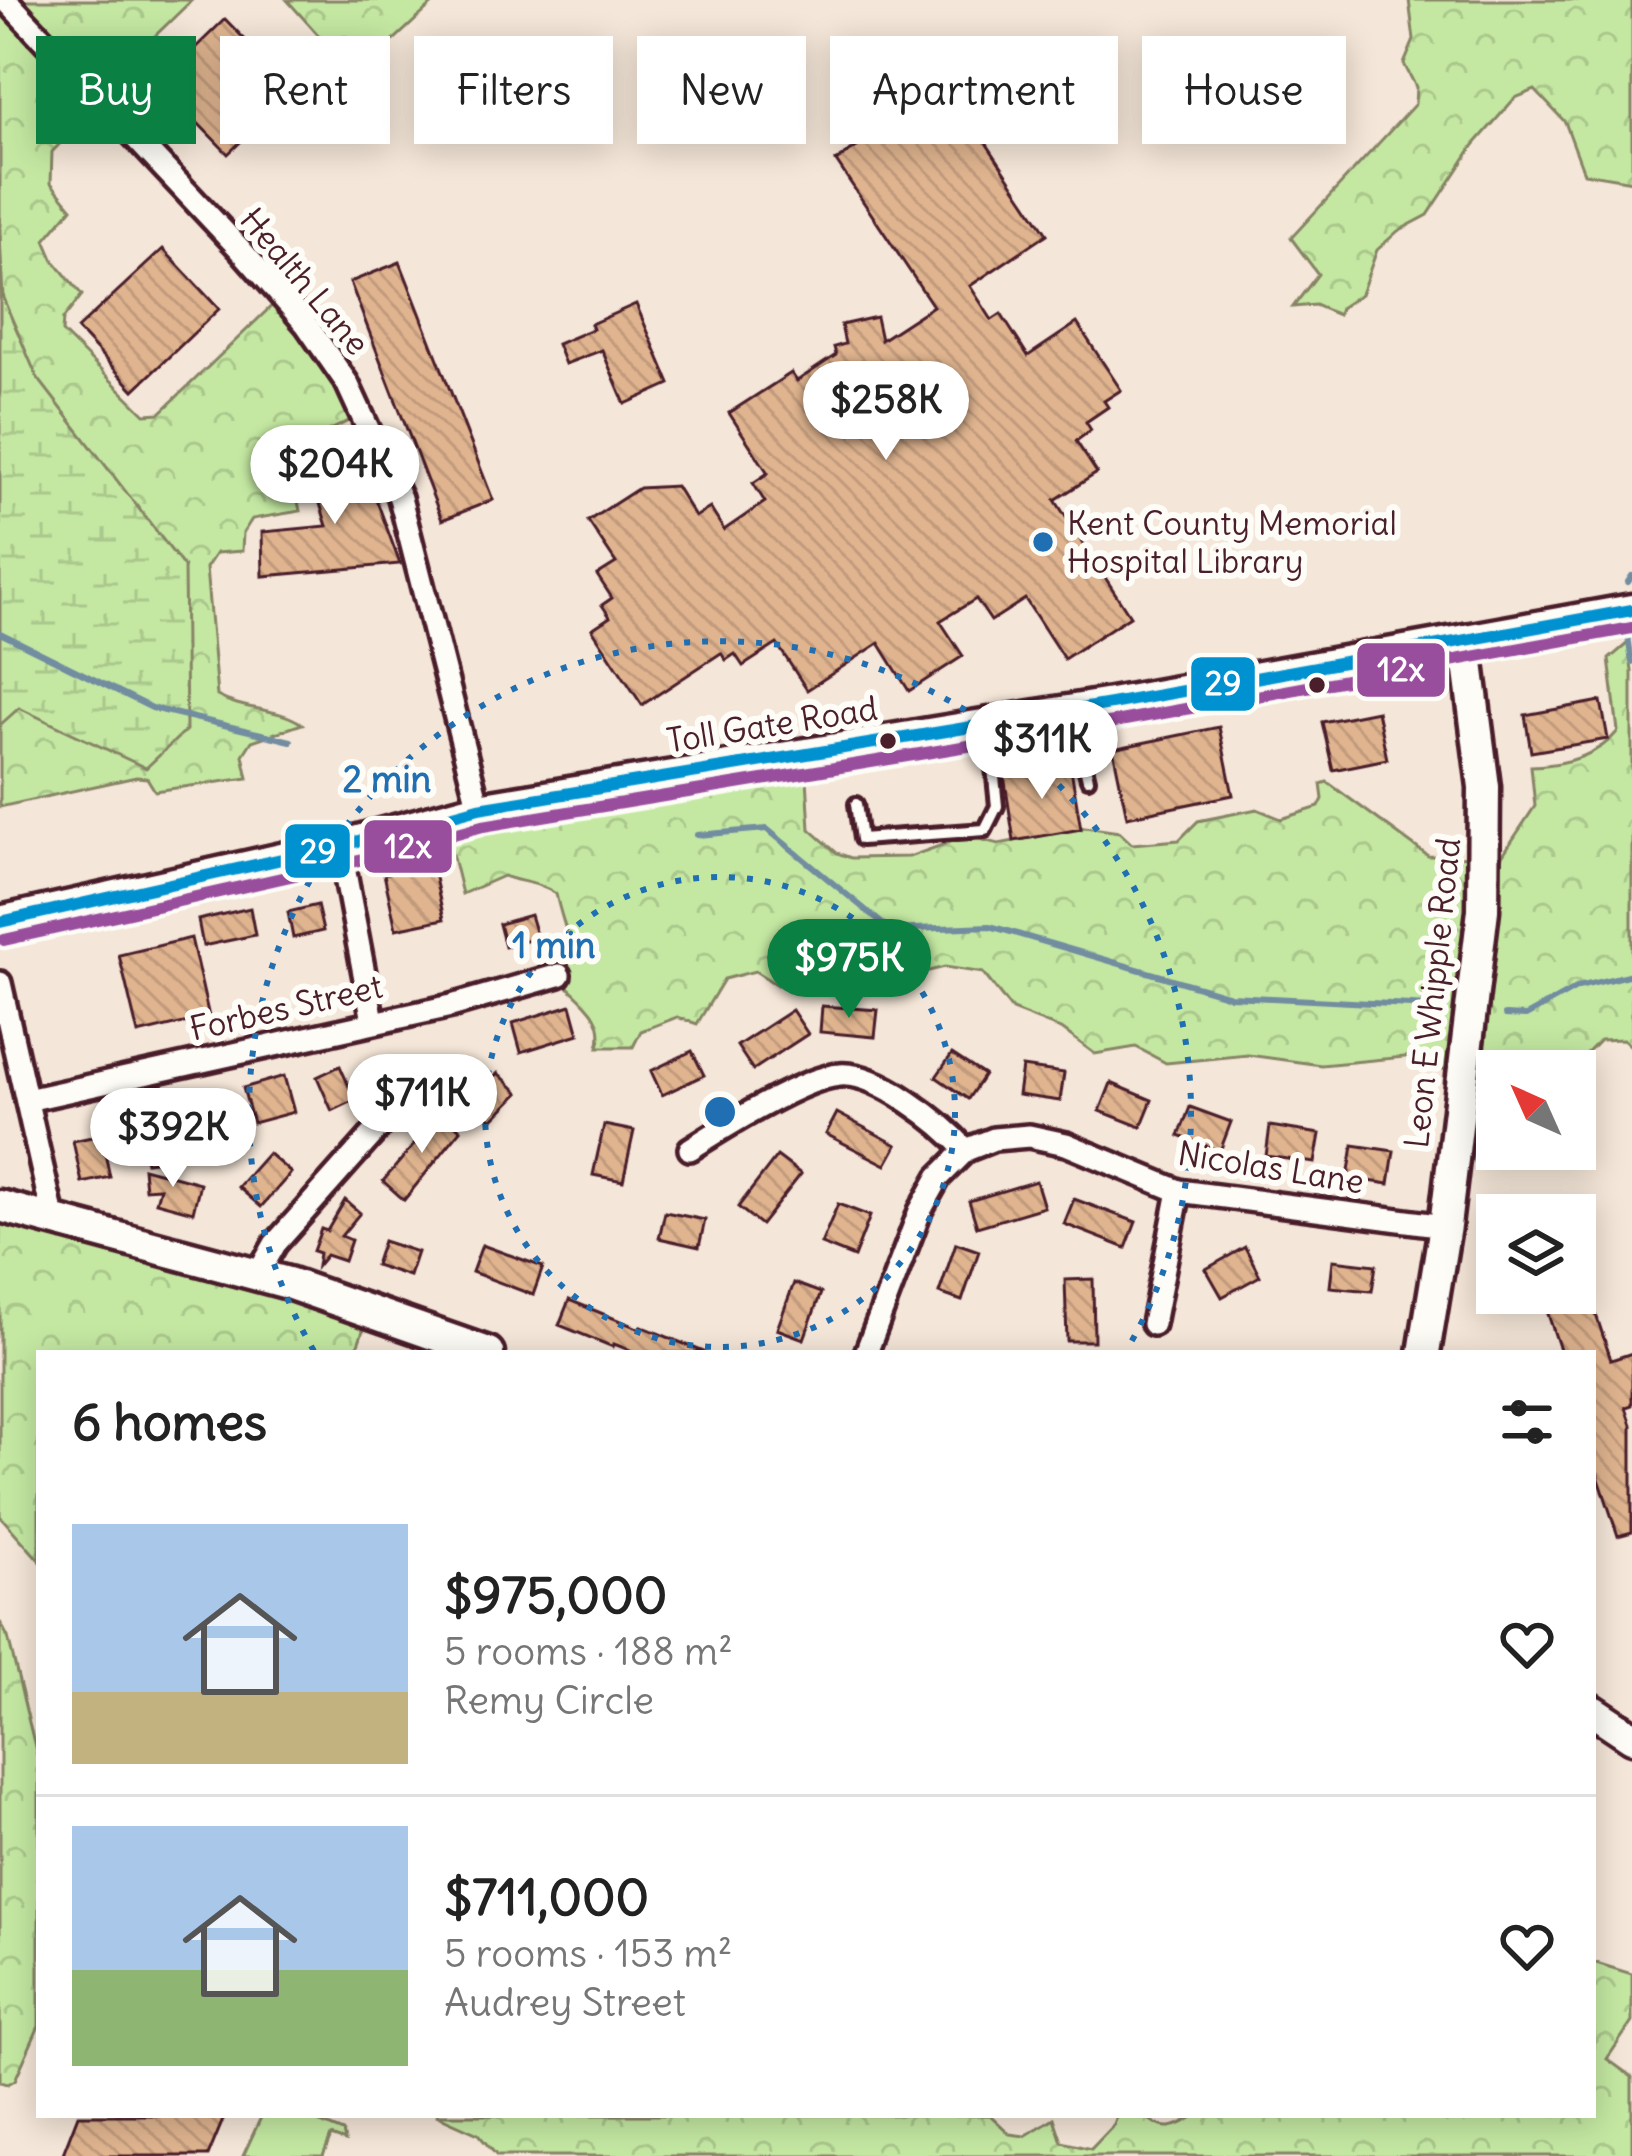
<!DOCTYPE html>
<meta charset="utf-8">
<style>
:root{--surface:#fff;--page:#f6f6f6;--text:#222;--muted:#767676;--line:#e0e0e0;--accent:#0b8043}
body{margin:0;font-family:Delius,sans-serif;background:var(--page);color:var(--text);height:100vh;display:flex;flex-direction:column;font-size:45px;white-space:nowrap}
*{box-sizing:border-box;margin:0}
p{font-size:39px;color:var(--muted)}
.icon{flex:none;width:66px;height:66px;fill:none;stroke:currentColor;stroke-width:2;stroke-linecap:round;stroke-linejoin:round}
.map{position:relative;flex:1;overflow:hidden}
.details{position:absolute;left:36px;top:1350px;width:1560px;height:768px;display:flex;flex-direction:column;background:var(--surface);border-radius:0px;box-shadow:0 6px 30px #0003}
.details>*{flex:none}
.banner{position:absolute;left:36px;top:36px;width:1560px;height:108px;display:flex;gap:24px}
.needle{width:78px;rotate:315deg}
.tools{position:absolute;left:1476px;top:1050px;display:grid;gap:24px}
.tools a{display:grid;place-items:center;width:120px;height:120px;border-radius:0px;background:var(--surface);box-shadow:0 6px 30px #0003;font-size:60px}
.price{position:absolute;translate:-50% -102px;padding:0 27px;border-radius:42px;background:#fff;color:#222;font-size:39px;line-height:78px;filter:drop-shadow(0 3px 6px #0008)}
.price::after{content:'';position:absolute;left:50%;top:72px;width:36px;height:27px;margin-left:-18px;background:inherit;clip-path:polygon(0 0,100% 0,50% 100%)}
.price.selected{background:var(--accent);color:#fff}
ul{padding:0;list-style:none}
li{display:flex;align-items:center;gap:36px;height:300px;padding:0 36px}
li+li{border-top:3px solid var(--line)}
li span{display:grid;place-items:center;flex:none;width:336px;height:240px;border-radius:0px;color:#555}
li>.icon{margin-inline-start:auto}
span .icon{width:144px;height:144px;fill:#fffc;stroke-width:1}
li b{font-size:51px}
h2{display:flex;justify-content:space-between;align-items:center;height:144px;padding:0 36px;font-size:51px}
.chip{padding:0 42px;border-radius:0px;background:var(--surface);box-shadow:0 6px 30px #0003;font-size:42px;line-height:108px}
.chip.selected{background:var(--accent);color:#fff}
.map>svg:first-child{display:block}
</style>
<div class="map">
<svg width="1632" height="2156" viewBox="0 0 1632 2156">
<defs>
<pattern id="forest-crowns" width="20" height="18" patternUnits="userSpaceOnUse" patternTransform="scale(3)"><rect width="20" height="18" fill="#c4e8a2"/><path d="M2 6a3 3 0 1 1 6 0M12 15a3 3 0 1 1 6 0" fill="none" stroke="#aac78c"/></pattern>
<pattern id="wetland-marsh" width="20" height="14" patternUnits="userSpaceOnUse" patternTransform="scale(3)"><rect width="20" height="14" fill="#c4e8a2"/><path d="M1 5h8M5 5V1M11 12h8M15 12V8" fill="none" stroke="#aac78c"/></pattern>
<pattern id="building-back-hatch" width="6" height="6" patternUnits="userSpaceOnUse" patternTransform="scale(3)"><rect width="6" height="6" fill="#dfb48f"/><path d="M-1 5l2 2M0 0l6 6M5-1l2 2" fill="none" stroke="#c19a7c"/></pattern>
</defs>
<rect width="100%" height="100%" fill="#f4e6d8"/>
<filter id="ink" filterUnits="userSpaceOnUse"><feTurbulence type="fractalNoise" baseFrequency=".00833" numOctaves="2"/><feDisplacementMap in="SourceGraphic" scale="24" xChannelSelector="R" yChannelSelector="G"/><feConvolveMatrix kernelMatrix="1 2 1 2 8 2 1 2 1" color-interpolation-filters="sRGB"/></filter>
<g filter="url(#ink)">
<path fill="#c4e8a2" stroke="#878466" stroke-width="3" d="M 262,2115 L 301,2115 L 343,2132 L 345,2141 L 331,2136 L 323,2156 L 243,2156 Z"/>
<g fill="url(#forest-crowns)" stroke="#878466" stroke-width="3">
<path d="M 0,0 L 192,0 L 99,90 L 100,101 L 52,152 L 51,183 L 72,208 L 45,240 L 54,261 L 82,295 L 63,319 L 62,332 L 145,414 L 160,413 L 282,296 L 359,416 L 310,440 L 313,451 L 290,463 L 300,511 L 252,519 L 243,533 L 242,551 L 216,553 L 206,568 L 217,696 C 244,711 277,707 302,724 L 252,741 L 243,755 L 248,778 L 155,791 L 147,778 L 136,777 L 0,807 Z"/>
<path d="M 287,0 L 437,0 L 355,76 Z"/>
<path d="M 1409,0 L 1632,0 L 1632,181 L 1584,173 L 1565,122 L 1535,90 L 1515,98 L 1474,145 L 1428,215 L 1398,231 L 1377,250 L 1361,294 L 1340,308 L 1338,315 L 1315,305 L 1293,307 L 1318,274 L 1291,238 L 1415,104 L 1416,87 L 1404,64 L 1414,40 Z"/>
<path d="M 1628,643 L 1632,671 L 1632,1047 L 1623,1039 L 1600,1040 L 1572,1069 L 1554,1070 L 1521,1053 L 1476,1052 L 1469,1081 L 1415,1056 L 1321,1065 L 1248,1055 L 1166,1063 L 1136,1047 L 1095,1054 L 1063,1030 L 1012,1010 L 983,973 L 945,967 L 896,979 L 880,976 L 860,959 L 848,957 L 827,963 L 809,984 L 790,979 L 777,985 L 755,971 L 724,979 L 697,1024 L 677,1017 L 641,1031 L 633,1047 L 598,1047 C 607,1018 583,1002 565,984 C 576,939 565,936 556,894 C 538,882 523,883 503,876 L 462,894 L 446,829 L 806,761 L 810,829 L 837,853 L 851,858 L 909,857 L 967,836 L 999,844 L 1085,827 L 1119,832 L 1132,844 L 1179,840 L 1198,821 L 1257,809 L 1281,819 L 1319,807 L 1323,799 L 1321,784 L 1327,782 L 1428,856 L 1486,857 L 1488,877 L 1535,806 L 1531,766 C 1563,765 1597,757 1618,731 L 1609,659 Z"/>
<path d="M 0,1203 L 366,1322 L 355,1353 L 39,1353 L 39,1560 L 0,1516 Z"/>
<path d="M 0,1622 L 8,1637 L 39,1763 L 39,2026 L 15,2080 L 8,2084 L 0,2082 Z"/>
<path d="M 1593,1962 L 1632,1974 L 1632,2022 L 1607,2059 L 1632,2077 L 1632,2156 L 497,2156 L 478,2134 L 436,2115 L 990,2115 L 1010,2134 L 1025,2136 L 1054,2118 L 1062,2142 L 1091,2149 L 1114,2125 L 1117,2115 L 1144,2115 C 1164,2134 1175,2128 1197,2115 L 1593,2115 Z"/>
</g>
<path fill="url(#wetland-marsh)" stroke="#878466" stroke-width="3" d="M 0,235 L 3,298 L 37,377 L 184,567 L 186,730 L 146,768 L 19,708 L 0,725 Z"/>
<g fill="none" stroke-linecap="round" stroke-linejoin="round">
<g stroke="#728ca0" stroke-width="6">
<path d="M 1628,582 L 1632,576"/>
<path d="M 1627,630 L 1632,662"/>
<path d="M 0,633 L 152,708 L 291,741"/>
<path d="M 697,835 L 767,829 L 890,930 L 990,926 L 1230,996 L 1431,1006"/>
<path d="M 1505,1015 L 1526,1016 L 1578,987 L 1632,974"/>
</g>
</g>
<g fill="url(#building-back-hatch)" stroke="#4a1f2b" stroke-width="3">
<path d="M 225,19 L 294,90 L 228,154 L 159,83 Z"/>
<path d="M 948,86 L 1047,234 L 970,286 L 992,320 L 1001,314 L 1028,356 L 1077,323 L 1121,390 L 1104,401 L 1108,407 L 1086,422 L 1091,430 L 1076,441 L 1097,473 L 1055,500 L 1130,616 L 1064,659 L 1025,599 L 991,621 L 976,599 L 940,621 L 963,656 L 909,691 L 879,643 L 807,690 L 777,644 L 743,666 L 735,654 L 726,660 L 721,653 L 642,705 L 592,629 L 610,617 L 602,605 L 612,598 L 597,575 L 616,563 L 588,521 L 639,488 L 676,486 L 695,517 L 710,508 L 724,530 L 765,502 L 753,483 L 768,473 L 729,413 L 791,373 L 797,381 L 836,355 L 834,347 L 845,344 L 841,325 L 876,317 L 881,340 L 933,306 L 836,161 Z"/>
<path d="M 163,249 L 219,309 L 134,390 L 77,329 Z"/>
<path d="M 400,262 L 493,500 L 442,520 L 350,282 Z"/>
<path d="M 636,304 L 670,384 L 625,404 L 602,350 L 565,364 L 557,344 L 593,329 L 591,324 Z"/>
<path d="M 359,452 L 400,564 L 263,576 L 262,532 L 327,526 L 310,471 Z"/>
<path d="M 1601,701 L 1608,739 L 1531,752 L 1525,715 Z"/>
<path d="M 1377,711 L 1387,759 L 1333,770 L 1322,722 Z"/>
<path d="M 1219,727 L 1233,795 L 1127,817 L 1113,749 Z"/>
<path d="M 1070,763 L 1081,829 L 1014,841 L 1004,775 Z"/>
<path d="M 432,864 L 444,919 L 396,929 L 384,874 Z"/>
<path d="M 317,905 L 323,931 L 293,938 L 288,912 Z"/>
<path d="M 250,908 L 255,935 L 203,946 L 198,920 Z"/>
<path d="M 530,915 L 537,938 L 505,947 L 499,924 Z"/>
<path d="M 191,938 L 209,1017 L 138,1034 L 119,955 Z"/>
<path d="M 571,1005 L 579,1034 L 521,1052 L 513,1023 Z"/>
<path d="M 822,1006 L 878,1010 L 875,1037 L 820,1032 Z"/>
<path d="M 792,1010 L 808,1034 L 753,1070 L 737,1046 Z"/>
<path d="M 692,1051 L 704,1075 L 662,1095 L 651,1071 Z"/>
<path d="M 952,1054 L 984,1075 L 968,1099 L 936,1077 Z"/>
<path d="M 340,1066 L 355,1100 L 332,1111 L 317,1077 Z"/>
<path d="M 1022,1067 L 1064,1073 L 1060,1101 L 1018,1095 Z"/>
<path d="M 498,1073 L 519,1093 L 492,1120 L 471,1100 Z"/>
<path d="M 284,1076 L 294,1112 L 253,1123 L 243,1088 Z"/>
<path d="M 1111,1083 L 1152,1100 L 1141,1127 L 1100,1111 Z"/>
<path d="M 146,1098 L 151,1109 L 155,1161 L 146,1162 L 139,1132 L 130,1134 L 122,1103 Z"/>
<path d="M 1190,1107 L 1231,1122 L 1220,1151 L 1179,1136 Z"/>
<path d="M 442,1112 L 461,1130 L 404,1200 L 383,1181 Z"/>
<path d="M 837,1113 L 897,1145 L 886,1165 L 826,1134 Z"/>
<path d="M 604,1125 L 634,1131 L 623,1181 L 593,1175 Z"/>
<path d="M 1270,1126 L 1320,1134 L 1315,1163 L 1266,1156 Z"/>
<path d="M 101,1135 L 110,1177 L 82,1183 L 73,1141 Z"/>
<path d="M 1353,1145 L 1394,1151 L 1389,1184 L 1348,1178 Z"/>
<path d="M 268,1153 L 291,1173 L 261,1207 L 238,1187 Z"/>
<path d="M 777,1156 L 801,1174 L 761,1225 L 738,1207 Z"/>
<path d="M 143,1168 L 200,1183 L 193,1212 L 156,1202 L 160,1188 L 145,1189 Z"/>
<path d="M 1036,1181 L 1044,1207 L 977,1227 L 969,1201 Z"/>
<path d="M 1074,1199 L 1136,1222 L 1126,1248 L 1064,1224 Z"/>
<path d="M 345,1200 L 360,1213 L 341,1236 L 351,1240 L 344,1261 L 326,1255 L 317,1266 L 319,1253 L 313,1251 L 321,1229 L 327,1231 Z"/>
<path d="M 838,1204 L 870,1216 L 854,1257 L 821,1244 Z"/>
<path d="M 665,1212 L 705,1220 L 699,1247 L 659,1238 Z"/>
<path d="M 383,1241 L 417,1252 L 409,1276 L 375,1265 Z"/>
<path d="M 956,1243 L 979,1251 L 962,1301 L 939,1293 Z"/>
<path d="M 482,1245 L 543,1267 L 533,1295 L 472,1272 Z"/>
<path d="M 1245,1247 L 1260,1276 L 1222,1297 L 1206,1269 Z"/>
<path d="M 1333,1260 L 1376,1265 L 1372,1291 L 1330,1287 Z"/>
<path d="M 1578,1260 L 1611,1360 L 1632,1353 L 1632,1405 L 1626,1407 L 1632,1425 L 1632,1532 L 1618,1536 L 1593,1461 L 1593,1353 L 1561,1353 L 1541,1293 L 1575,1293 Z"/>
<path d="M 1093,1279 L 1094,1341 L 1067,1341 L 1065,1280 Z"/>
<path d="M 794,1283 L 821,1293 L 804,1339 L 777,1329 Z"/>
<path d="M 569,1300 L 640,1329 L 641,1326 L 706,1353 L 637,1353 L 614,1344 L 613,1347 L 559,1325 Z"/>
<path d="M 78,2115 L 225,2115 L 208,2156 L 62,2156 Z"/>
</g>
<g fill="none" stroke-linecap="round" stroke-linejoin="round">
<defs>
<path id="lane" d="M 856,804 L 861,839 L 985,830 L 997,806 L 991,748 L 1077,735 L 1088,779"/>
<g id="street">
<path d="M 6,0 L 240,249 L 306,324 L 347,383 L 400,498 L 479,808"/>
<path d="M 340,846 L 373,1021"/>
<path d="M 0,983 L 54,1221"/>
<path d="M 27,1100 L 451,1006 L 559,975"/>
<path d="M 690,1149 C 723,1128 803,1077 840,1075 C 878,1072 942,1123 966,1150"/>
<path d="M 258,1274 L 275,1244 L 380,1126"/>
<path d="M 1153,1324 L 1179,1191"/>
<path d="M 866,1353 L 920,1211 L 939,1177 L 966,1150 L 994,1139 L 1029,1136 L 1066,1144 L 1179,1191 L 1445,1226"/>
</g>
<g id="secondary">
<path d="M 0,922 L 340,846 L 479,808 L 1111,704 L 1632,610"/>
<path d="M 0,1206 L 288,1283 L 488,1353"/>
<path d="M 1424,1353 L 1445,1226 L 1483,910 L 1484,787 L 1465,640"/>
<path d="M 1593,1711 L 1632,1737"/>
</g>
</defs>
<use href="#lane" stroke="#4a1f2b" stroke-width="20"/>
<use href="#street" stroke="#4a1f2b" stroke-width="30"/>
<use href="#secondary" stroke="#4a1f2b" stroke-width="39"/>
<use href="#lane" stroke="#fdfcf7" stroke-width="10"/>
<use href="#street" stroke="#fdfcf7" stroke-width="21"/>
<use href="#secondary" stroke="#fdfcf7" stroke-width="30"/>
<defs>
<path id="bus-1" d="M 0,922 L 340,846 L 479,808 L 1111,704 L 1632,610"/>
<path id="bus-2" d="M 4,940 L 344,864 L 483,826 L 1114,722 L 1632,628"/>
</defs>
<use href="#bus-1" stroke="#fdfcf7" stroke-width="21"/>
<use href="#bus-2" stroke="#fdfcf7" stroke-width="21"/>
<use href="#bus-1" stroke="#0092d0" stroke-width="12"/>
<use href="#bus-2" stroke="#994d9d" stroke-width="12"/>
</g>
</g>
<g fill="none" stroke="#1f6fb2" stroke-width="6" stroke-dasharray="6 12">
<circle cx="720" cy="1112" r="235"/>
<path d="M314 1351A471 471 0 1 1 1126 1351"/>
</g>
<circle fill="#1f6fb2" stroke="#fdfcf7" stroke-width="4.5" cx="1043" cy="542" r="12"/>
<g fill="#4a1f2b" stroke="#fdfcf7" stroke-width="4.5">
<circle cx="1317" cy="685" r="10"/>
<circle cx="888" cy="741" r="10"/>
</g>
<g text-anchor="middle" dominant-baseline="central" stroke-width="12" stroke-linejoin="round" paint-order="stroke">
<g font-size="33" fill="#4a1f2b" stroke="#fdfcf7">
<text transform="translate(305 281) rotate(50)">Health Lane</text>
<text transform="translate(772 724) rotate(-9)">Toll Gate Road</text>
<text transform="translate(1432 993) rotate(-84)">Leon E Whipple Road</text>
<text transform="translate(286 1007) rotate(-13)">Forbes Street</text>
<text transform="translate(1271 1167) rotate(9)">Nicolas Lane</text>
</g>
<g font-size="33" fill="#4a1f2b" stroke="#fdfcf7" text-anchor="start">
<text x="1067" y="523">Kent County Memorial<tspan x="1067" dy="38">Hospital Library</tspan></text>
</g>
</g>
<circle cx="720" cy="1112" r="18" fill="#1f6fb2" stroke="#fdfcf7" stroke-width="6"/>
<g font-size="36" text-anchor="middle" font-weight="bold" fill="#1f6fb2" stroke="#fdfcf7" stroke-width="12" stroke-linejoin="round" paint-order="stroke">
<text x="387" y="792">2 min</text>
<text x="554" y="958">1 min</text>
</g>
<g stroke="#fdfcf7" stroke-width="4.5">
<rect x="1355" y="641" width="92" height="58" rx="12" fill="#994d9d"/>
<rect x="1189" y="655" width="68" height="58" rx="12" fill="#0092d0"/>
<rect x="362" y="818" width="92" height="57" rx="12" fill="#994d9d"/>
<rect x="283" y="822" width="69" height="58" rx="12" fill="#0092d0"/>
</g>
<g font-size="33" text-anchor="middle" font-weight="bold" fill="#fff">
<text x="1401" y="681">12x</text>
<text x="1223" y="695">29</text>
<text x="408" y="858">12x</text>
<text x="318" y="863">29</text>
</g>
</svg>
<div class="tools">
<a><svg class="needle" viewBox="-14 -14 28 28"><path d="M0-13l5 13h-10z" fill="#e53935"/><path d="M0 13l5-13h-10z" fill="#767676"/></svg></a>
<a><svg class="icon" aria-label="layers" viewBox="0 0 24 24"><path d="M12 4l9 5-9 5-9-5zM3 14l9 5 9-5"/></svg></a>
</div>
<b class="price" style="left:886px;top:463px">$258K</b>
<b class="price" style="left:335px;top:527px">$204K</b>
<b class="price" style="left:1042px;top:802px">$311K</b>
<b class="price selected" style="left:849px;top:1021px">$975K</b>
<b class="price" style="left:422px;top:1156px">$711K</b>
<b class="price" style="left:173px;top:1190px">$392K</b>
<div class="banner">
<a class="chip selected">Buy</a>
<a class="chip">Rent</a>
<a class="chip">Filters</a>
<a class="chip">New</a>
<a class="chip">Apartment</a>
<a class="chip">House</a>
</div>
<section class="details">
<h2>6 homes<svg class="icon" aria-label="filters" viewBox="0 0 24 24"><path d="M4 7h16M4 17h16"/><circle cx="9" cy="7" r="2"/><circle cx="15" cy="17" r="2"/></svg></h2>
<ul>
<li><span style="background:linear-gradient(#a9c7e8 70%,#c2b280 0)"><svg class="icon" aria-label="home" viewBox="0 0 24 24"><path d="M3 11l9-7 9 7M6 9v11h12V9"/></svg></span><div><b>$975,000</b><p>5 rooms · 188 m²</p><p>Remy Circle</p></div><svg class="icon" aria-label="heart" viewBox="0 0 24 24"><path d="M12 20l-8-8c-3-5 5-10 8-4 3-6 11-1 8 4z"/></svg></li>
<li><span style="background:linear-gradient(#a9c7e8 60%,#8fb573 0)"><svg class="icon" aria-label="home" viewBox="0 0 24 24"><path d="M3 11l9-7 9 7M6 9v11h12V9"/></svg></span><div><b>$711,000</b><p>5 rooms · 153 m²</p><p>Audrey Street</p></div><svg class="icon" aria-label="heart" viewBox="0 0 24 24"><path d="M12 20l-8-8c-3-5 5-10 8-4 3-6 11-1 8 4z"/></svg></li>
</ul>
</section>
</div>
